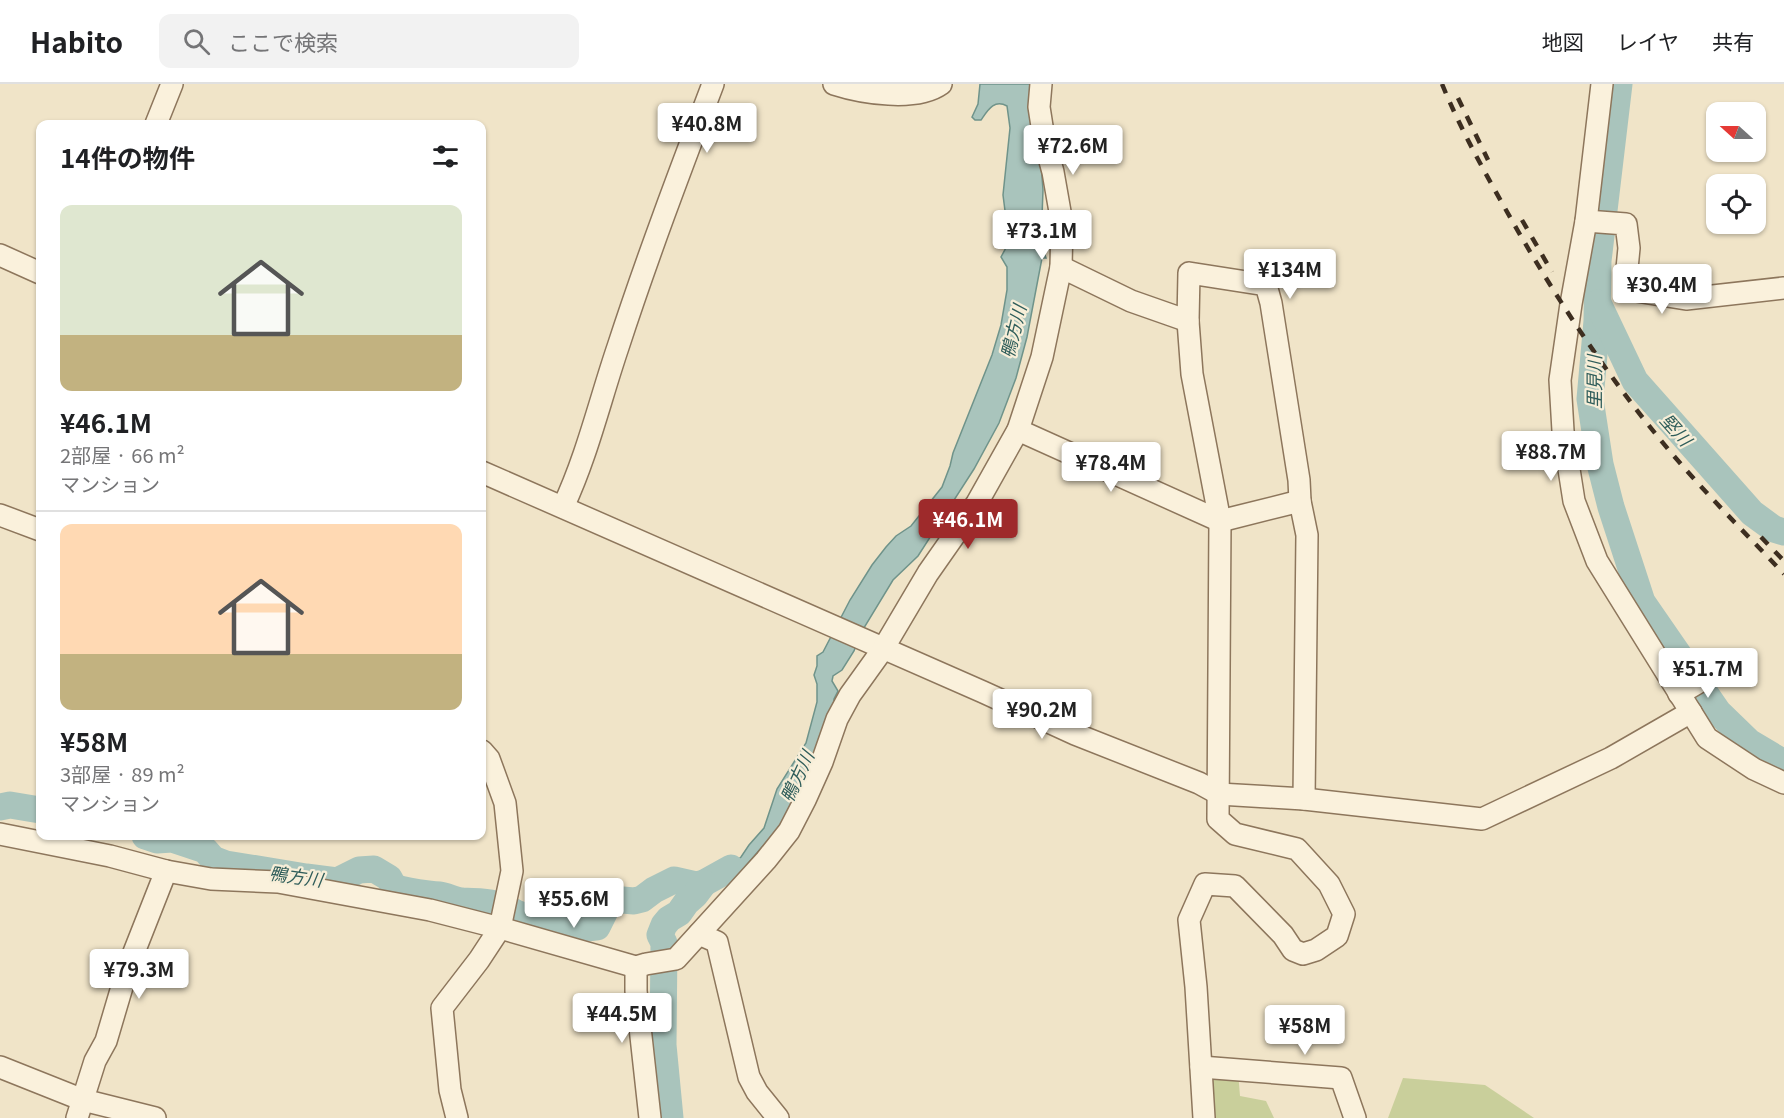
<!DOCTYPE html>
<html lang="ja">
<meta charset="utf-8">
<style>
:root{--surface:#fff;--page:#f2f2f2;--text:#202124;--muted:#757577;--line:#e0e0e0;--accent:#9e2a2b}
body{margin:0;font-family:Georgia,"Noto Sans JP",serif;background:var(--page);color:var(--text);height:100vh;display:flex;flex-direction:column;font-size:22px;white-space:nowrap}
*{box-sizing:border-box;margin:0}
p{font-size:20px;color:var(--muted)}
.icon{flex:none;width:33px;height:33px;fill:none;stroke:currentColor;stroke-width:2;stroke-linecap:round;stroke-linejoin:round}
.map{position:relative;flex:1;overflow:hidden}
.panel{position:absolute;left:36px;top:36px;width:450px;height:720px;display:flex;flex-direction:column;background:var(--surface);border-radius:12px;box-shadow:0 2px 4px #0004}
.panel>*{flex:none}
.needle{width:39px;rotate:291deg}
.fabs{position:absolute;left:1706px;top:18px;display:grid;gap:12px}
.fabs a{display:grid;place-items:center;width:60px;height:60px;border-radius:12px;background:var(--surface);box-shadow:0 2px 4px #0004;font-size:30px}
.price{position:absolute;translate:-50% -51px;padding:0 14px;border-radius:6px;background:#fff;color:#222;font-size:20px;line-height:39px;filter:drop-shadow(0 2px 3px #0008)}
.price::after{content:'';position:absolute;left:50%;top:36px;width:18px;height:14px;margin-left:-9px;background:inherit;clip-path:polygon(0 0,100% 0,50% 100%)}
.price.active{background:var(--accent);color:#fff}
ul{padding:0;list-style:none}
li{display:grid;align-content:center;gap:12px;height:318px;padding:0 24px}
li+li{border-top:2px solid var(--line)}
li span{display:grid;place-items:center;height:186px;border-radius:12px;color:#555}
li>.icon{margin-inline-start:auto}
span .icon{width:108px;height:108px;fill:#fffc;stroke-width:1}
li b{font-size:26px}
h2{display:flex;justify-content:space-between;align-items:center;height:72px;padding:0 24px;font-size:26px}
header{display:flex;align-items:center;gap:36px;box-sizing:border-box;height:84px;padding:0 30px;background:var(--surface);border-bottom:2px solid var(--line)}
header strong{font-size:28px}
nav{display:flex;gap:33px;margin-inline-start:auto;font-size:21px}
.search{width:420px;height:54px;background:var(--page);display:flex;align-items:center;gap:15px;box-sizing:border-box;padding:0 21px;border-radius:12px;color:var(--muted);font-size:22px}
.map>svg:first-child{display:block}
</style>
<header>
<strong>Habito</strong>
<div class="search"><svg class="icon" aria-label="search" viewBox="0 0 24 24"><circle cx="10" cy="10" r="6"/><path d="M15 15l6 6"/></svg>ここで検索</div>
<nav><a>地図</a><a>レイヤ</a><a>共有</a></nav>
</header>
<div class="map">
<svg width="1784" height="1034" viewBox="0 0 1784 1034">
<rect width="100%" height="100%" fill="#f0e4c8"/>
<g fill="#c9cf9b">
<path d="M 1238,988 L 1240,1012 L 1266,1017 L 1274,1034 L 1215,1034 L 1209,993 Z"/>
<path d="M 1403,994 L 1485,1001 L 1534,1034 L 1388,1034 Z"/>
</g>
<path fill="#a9c4bc" stroke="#6f938a" stroke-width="1.5" d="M 980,0 L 1035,0 L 1043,106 L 1041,159 L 1046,174 L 1042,174 L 1027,253 L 1016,294 L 999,339 L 974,385 L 918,472 L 893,496 L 862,547 L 854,567 L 842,586 L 833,592 L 832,597 L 838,607 L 834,615 L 834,618 L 805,696 L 781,741 L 744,784 L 731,789 L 702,807 L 695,796 L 710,791 L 722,781 L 735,778 L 741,773 L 749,761 L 764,744 L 777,705 L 806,659 L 817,618 L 817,600 L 814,591 L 817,582 L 817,572 L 823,568 L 850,516 L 872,481 L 886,463 L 896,452 L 911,442 L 942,403 L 950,382 L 953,369 L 992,271 L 1001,241 L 1007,206 L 1007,183 L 1001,173 L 1009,158 L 1003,111 L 1010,44 L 1007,22 C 994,15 988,26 981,36 L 975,36 L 972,33 L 978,20 Z"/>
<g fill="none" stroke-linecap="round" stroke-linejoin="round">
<g stroke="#a9c4bc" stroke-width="27">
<path d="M 1619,0 L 1598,177 L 1597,237 L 1590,315 L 1600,380 L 1611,423 L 1642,518 L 1718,628 L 1749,658 L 1784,679"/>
<path d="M 1598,219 L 1635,297 L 1752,429 L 1774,445 L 1784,448"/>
<path d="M 0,723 L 10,721 L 40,726"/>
<path d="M 145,752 L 157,756 L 172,755 L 205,766 L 213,775 L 226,780 L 306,793 L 337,797 L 359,786 L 374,785 L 389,794 L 394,803 C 410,809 423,809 439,811 C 447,812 454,816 462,817 C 473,818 483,817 495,820 C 502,821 509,826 516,829 C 542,839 569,847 597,843 L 611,815 L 634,817 L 642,815 L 654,806 L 674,796 L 696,801 L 704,799 L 731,784"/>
<path d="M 670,1034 L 663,961 L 664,859 L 660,851 L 664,841 L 669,835 L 679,829 L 686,819 L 695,811 L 704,799"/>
</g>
<defs>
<g id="minor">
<path d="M 834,0 C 862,9 916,18 941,0"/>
<path d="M 1041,0 L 1039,23 L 1044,55 L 1053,88 L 1062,139 L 1061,183"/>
<path d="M 1602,0 L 1586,137 L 1571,220 L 1560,296 L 1563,347 L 1574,417 L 1597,477 L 1707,654 L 1754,685 L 1784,699"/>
<path d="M 156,40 L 172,0"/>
<path d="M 1586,137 L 1626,140 L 1629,164 L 1626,195 L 1636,207 L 1686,215 L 1784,204"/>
<path d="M 0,171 L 40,189"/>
<path d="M 1018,346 L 1220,437 L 1300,417"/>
<path d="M 482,388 L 983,608 L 1075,650 L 1199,699 L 1219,710 L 1304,715 L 1482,735 L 1611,674 L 1691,628"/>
<path d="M 563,423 C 587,372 600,316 618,263 C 647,174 680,87 713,0"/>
<path d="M 0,431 L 40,446"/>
<path d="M 1679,610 L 1718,587"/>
<path d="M 0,750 L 110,772 L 166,787 L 211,795 L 278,798 L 430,826 L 500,844 L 636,883 L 646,880 L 676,875 L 766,776 L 789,747 L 805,716 L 822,678 L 837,635 L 850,611 L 883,565 L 928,489 L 977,419 L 1018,346 L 1042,273 L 1061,183 L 1131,217 L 1188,237"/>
<path d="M 699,850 L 717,858 L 749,993 L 757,1008 L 778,1034"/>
<path d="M 636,883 L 636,907 L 650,1034"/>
<path d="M 0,983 L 83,1016 L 155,1034"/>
<path d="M 1201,983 L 1341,994 L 1355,1034"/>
<path d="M 77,1034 L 95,977 L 106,957 L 127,886 L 166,787"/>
<path d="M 457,1034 L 450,1006 L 442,924 L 479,876 L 500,844 L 512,787 L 505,719 L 489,675 L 482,667"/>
<path d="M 1204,1034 L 1196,903 L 1189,836 L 1205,800 L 1235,802 L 1283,851 L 1293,866 L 1303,870 L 1316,866 L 1337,852 L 1344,830 L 1329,800 L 1297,765 L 1235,750 L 1218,735 L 1220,437 L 1192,290 L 1188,237 L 1189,189 L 1266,201 L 1271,219 L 1299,396 L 1300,417 L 1307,451 L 1304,715"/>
</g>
</defs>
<use href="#minor" stroke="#8d765c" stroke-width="24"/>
<use href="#minor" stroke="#faf1dc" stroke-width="21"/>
<g stroke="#3d2e20" stroke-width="4.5" stroke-dasharray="10 10" stroke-linecap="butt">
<path d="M 1442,0 C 1460,44 1483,85 1506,126 C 1557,217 1618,309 1687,387 C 1719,423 1752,456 1784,490"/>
<path d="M 1458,14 L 1488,76"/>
<path d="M 1522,136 L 1552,188"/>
<path d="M 1761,453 L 1784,477"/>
</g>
</g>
<g text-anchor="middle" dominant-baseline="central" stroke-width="4.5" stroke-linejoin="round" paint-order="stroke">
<g font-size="18" font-style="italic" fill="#2f5d5a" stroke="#f7eed8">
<text transform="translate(1012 247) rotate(-76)">鴨方川</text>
<text transform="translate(1593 298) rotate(-90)">里見川</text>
<text transform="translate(1677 345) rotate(48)">堅川</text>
<text transform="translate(796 692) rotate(-65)">鴨方川</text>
<text transform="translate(296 791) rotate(8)">鴨方川</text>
</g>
</g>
</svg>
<div class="fabs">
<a><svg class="needle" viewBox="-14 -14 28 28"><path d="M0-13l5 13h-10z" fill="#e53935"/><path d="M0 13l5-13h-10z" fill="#757577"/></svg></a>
<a><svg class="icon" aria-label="locate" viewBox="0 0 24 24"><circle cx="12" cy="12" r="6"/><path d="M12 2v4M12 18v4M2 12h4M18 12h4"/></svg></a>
</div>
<b class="price" style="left:707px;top:70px">¥40.8M</b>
<b class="price" style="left:1073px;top:92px">¥72.6M</b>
<b class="price" style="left:1042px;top:177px">¥73.1M</b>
<b class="price" style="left:1290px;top:216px">¥134M</b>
<b class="price" style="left:1662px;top:231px">¥30.4M</b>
<b class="price" style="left:1551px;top:398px">¥88.7M</b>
<b class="price" style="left:1111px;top:409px">¥78.4M</b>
<b class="price active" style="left:968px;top:466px">¥46.1M</b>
<b class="price" style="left:1708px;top:615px">¥51.7M</b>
<b class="price" style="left:1042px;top:656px">¥90.2M</b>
<b class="price" style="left:574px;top:845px">¥55.6M</b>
<b class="price" style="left:139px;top:916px">¥79.3M</b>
<b class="price" style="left:622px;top:960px">¥44.5M</b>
<b class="price" style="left:1305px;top:972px">¥58M</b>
<section class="panel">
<h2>14件の物件<svg class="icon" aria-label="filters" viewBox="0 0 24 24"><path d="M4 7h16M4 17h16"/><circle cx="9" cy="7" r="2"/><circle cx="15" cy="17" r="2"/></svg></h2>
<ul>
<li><span style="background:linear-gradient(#dfe7d0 70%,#c2b280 0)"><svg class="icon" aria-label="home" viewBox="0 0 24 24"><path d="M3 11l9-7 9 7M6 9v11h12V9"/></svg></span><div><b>¥46.1M</b><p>2部屋 · 66 m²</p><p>マンション</p></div></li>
<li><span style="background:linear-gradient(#ffd9b3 70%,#c2b280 0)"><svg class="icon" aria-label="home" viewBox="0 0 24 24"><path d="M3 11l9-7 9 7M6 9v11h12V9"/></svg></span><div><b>¥58M</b><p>3部屋 · 89 m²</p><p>マンション</p></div></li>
</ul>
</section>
</div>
